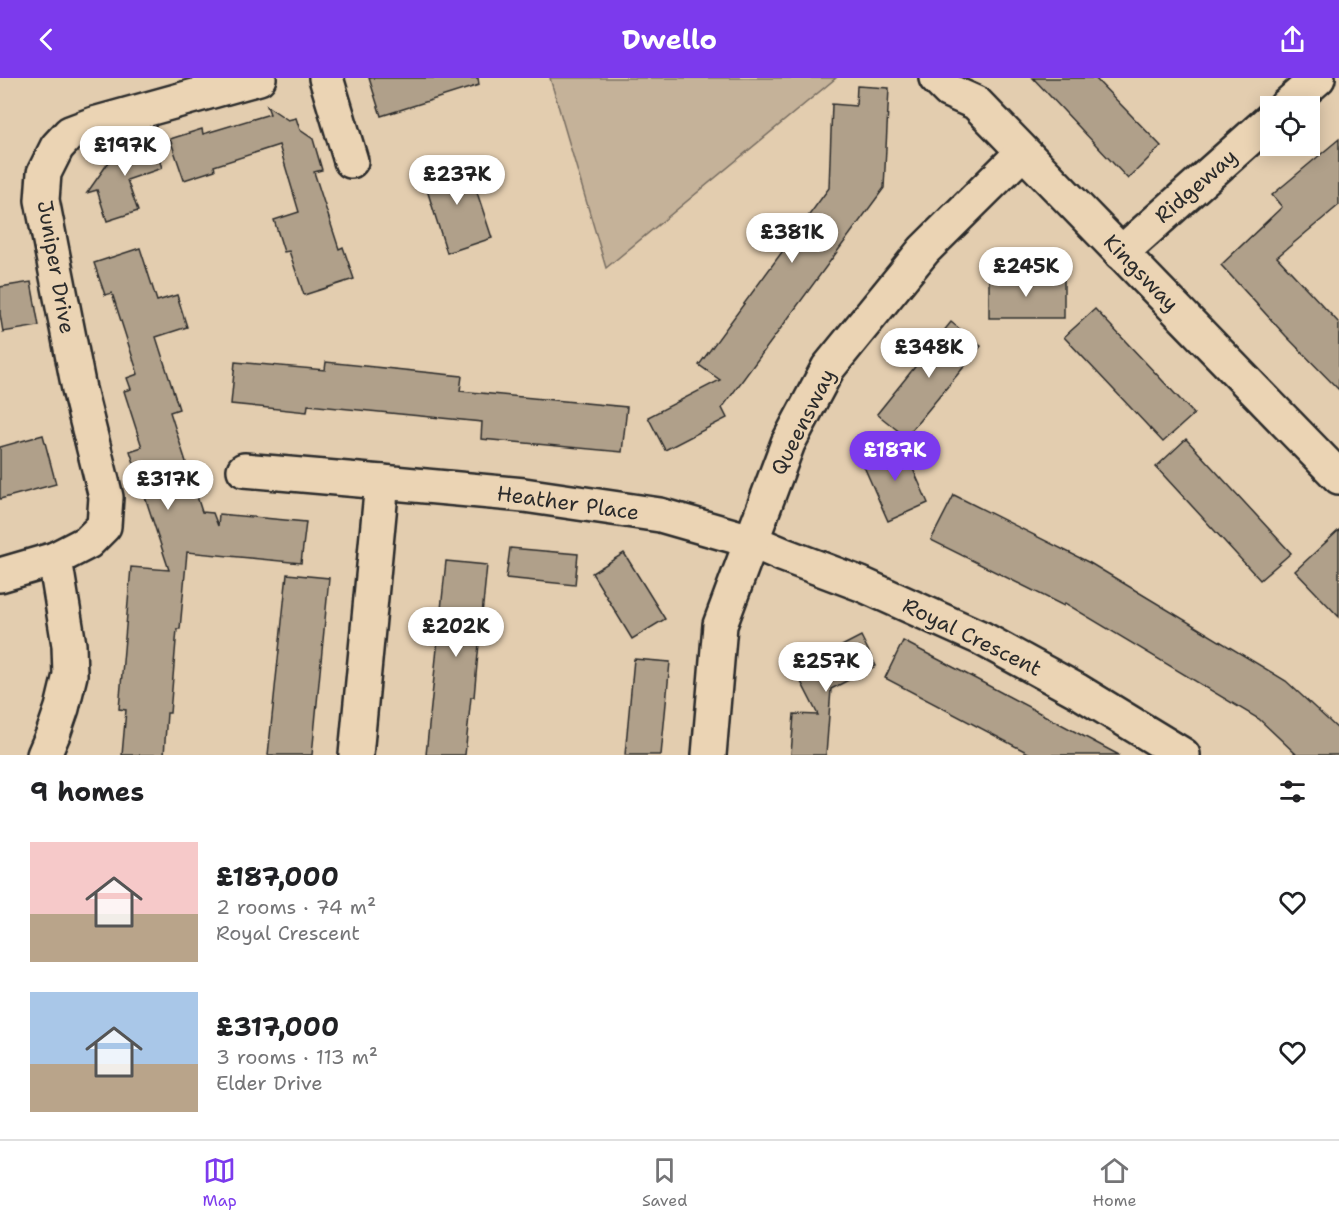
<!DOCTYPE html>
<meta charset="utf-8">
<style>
:root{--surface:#fff;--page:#f2f2f2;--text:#202124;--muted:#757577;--line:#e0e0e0;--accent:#7c3aed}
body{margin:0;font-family:"Shantell Sans",sans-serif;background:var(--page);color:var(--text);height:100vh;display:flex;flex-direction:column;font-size:22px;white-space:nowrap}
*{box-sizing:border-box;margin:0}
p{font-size:20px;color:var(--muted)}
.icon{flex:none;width:33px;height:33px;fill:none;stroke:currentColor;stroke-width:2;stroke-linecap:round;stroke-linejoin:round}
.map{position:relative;height:677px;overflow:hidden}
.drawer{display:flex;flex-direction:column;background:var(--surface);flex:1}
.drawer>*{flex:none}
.controls{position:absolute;left:1260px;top:18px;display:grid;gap:12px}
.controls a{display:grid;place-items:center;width:60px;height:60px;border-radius:0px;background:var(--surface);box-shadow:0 3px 15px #0003;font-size:30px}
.price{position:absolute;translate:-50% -51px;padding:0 14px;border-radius:21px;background:#fff;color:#222;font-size:20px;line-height:39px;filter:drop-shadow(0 2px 3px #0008)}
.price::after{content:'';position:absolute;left:50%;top:36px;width:18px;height:14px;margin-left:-9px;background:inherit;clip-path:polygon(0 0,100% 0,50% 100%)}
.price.on{background:var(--accent);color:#fff}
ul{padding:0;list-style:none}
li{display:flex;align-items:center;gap:18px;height:150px;padding:0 30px}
li span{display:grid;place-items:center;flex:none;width:168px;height:120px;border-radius:0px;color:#555}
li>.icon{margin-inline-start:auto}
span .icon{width:72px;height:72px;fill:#fffc;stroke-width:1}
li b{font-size:26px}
h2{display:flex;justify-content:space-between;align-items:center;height:72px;padding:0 30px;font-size:26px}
header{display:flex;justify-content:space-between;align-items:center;height:78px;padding:0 30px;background:var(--accent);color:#fff;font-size:27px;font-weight:700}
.tab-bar{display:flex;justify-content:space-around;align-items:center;height:84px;border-top:2px solid var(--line);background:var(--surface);font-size:16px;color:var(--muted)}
.tab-bar a{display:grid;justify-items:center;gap:3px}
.tab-bar .on{color:var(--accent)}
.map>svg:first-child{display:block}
</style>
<header><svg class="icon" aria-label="back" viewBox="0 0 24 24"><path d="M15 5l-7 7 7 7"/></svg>Dwello<svg class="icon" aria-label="share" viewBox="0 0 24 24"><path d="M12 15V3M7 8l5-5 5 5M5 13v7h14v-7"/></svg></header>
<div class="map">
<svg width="1339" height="677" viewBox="0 0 1339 677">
<rect width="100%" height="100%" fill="#e3cdaf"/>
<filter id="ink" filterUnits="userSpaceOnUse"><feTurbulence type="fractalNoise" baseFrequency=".0167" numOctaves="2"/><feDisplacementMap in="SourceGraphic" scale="12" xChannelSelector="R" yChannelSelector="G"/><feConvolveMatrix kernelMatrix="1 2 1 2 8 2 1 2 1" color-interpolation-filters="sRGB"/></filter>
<g filter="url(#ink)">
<path fill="#c5b299" stroke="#786e62" stroke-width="1.5" d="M 550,0 L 836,0 L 606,190 Z"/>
<g fill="#b0a08a" stroke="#2b2b2b" stroke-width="1.5">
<path d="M 369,0 L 478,0 L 479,7 L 381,38 Z"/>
<path d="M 1033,0 L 1095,0 L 1161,68 L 1128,101 Z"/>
<path d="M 857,8 L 889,10 L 884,110 L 722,330 L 727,340 L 665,372 L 648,339 L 720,302 L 699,287 L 829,110 L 832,26 L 856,28 Z"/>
<path d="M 267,28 L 288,42 L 296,40 L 300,52 L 313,61 L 322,92 L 314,94 L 339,171 L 343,169 L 354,201 L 304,217 L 289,173 L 284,174 L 274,142 L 299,134 L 279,67 L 214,88 L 215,92 L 184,102 L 170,61 L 202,51 L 203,56 L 270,36 Z"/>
<path d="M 152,58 L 162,90 L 127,102 L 138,133 L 107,143 L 97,112 L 87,115 L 120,68 Z"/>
<path d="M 1339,61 L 1339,127 L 1277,179 L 1339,245 L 1339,312 L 1286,258 L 1221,187 L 1282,129 L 1272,117 Z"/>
<path d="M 466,81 L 492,160 L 447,175 L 422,96 Z"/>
<path d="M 140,170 L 157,223 L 177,217 L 187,249 L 156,259 L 179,331 L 170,334 L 202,434 L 213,435 L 218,448 L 219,436 L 306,444 L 301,485 L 187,474 L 180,551 L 177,551 L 170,635 L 167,635 L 164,677 L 122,677 L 126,632 L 119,631 L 131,489 L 169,492 L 130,373 L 142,369 L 124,313 L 131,311 L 127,300 L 138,296 L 112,215 L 105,217 L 94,185 Z"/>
<rect x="989" y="201" width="75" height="39"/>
<path d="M 31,204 L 39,248 L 3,254 L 0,236 L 0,209 Z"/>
<path d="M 1095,231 L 1194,336 L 1163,364 L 1064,259 Z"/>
<path d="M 951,244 L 981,268 L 906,359 L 877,336 Z"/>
<path d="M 235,284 L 325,292 L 326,284 L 462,298 L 460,313 L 627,329 L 622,374 L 481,361 L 482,344 L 308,327 L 307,334 L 231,326 Z"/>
<path d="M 43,357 L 56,406 L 0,421 L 0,369 Z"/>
<path d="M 1186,361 L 1291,475 L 1260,502 L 1156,389 Z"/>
<path d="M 902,366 L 928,425 L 888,443 L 862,384 Z"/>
<path d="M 954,417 L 1090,485 L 1286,603 L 1339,652 L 1339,677 L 1297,677 L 1259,641 L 1065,525 L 1064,528 L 931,462 Z"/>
<path d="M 1339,452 L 1339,539 L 1295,493 Z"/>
<path d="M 510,470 L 578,476 L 575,507 L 506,500 Z"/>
<path d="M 624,475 L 665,541 L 632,561 L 592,495 Z"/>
<path d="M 446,483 L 487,487 L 477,586 L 474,619 L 471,619 L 465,677 L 426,677 Z"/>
<path d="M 287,496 L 329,500 L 312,677 L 268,677 Z"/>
<path d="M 861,558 L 876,588 L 831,611 L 826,677 L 791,677 L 794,636 L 818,637 L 795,592 Z"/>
<path d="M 903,563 L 974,600 L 1119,677 L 1032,677 L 885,600 Z"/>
<path d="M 634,581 L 670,584 L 661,677 L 625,677 Z"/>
</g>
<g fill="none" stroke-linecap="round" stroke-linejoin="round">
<defs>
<g id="minor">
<path d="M 326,0 L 351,83"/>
<path d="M 936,0 L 949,13 L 976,25 L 1339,399"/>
<path d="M 1286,28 L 1318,0"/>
<path d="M 1121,175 L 1270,42"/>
<path d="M 244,392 L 382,404"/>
<path d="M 0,497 L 55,481"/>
<path d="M 44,677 L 53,656 L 62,630 L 70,597 L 69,567 L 55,481 L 88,464 L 104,448 L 106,419 L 79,311 L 42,122 L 44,95 L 57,69 L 70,55 L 94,46 L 259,0"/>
<path d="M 356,677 L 382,404 L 524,417 L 660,437 L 751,463 L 784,477 L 861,506 L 981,560 L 1078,613 L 1183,677"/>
<path d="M 709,677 L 720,547 L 788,365 L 828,290 L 924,172 L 1023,74"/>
</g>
</defs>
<use href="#minor" stroke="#2b2b2b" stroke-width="38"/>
<use href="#minor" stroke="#ebd4b4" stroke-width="33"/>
</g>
</g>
<g text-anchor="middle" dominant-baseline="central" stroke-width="5" stroke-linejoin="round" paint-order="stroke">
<g font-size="21" fill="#2b2b2b" stroke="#ebd4b4">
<text transform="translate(1196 108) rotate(-41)">Ridgeway</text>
<text transform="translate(56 189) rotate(80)">Juniper Drive</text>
<text transform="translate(1141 195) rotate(46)">Kingsway</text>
<text transform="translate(803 344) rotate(-63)">Queensway</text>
<text transform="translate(568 425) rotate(8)">Heather Place</text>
<text transform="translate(972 559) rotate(26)">Royal Crescent</text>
</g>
</g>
</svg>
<div class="controls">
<a><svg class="icon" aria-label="locate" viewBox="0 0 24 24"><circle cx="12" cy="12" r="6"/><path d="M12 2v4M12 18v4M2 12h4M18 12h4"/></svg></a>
</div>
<b class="price" style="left:125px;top:99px">£197K</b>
<b class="price" style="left:457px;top:128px">£237K</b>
<b class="price" style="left:792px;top:186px">£381K</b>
<b class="price" style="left:1026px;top:220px">£245K</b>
<b class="price" style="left:929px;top:301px">£348K</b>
<b class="price on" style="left:895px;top:404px">£187K</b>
<b class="price" style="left:168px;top:433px">£317K</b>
<b class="price" style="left:456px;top:580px">£202K</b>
<b class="price" style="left:826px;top:615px">£257K</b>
</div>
<section class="drawer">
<h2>9 homes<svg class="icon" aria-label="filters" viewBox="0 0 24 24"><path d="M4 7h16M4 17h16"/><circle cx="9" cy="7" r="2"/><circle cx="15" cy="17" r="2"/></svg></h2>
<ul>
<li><span style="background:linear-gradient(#f6c9c9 60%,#b9a48a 0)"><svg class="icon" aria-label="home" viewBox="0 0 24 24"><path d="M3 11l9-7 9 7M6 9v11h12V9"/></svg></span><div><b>£187,000</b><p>2 rooms · 74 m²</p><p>Royal Crescent</p></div><svg class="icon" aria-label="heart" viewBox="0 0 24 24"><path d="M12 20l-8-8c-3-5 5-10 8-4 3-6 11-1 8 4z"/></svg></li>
<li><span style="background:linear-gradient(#a9c7e8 60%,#b9a48a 0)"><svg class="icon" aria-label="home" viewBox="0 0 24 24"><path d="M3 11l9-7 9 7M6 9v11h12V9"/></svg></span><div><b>£317,000</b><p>3 rooms · 113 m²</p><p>Elder Drive</p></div><svg class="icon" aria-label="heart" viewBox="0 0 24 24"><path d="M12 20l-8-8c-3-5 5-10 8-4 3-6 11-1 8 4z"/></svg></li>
</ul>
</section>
<nav class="tab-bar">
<a class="on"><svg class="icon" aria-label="map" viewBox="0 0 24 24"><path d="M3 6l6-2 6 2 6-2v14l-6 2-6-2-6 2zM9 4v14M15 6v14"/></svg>Map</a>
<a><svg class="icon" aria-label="saved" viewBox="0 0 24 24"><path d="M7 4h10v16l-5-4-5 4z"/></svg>Saved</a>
<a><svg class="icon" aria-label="home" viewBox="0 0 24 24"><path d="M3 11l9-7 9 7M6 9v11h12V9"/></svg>Home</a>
</nav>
